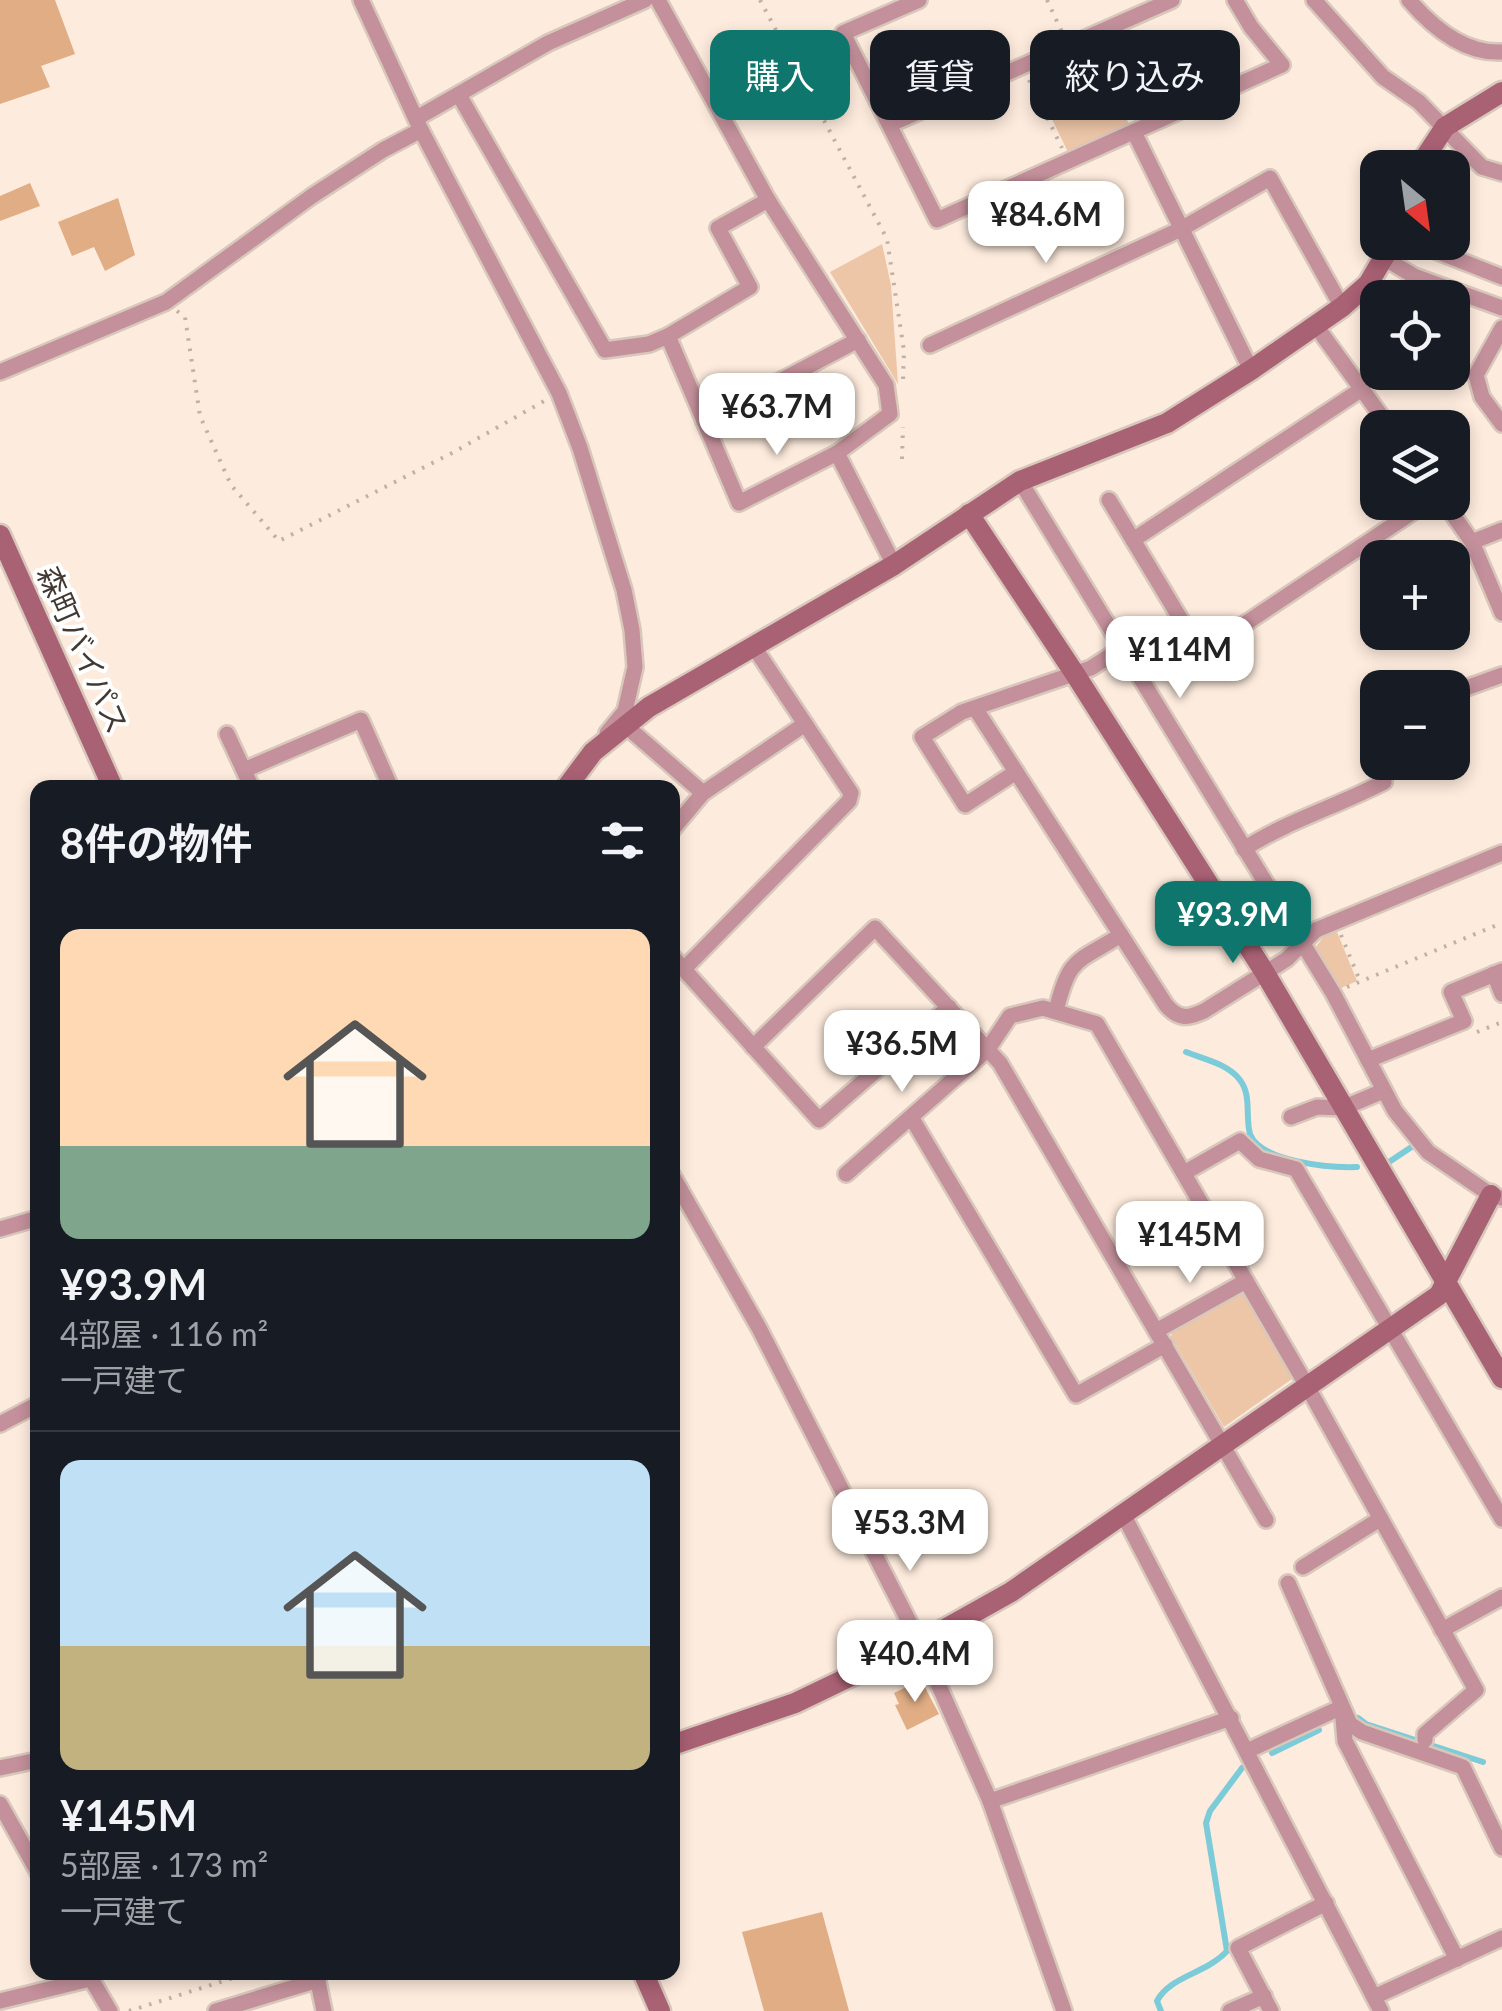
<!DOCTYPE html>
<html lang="ja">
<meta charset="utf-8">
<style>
:root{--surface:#171b24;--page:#20242c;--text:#f1f3f6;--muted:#9ea1a6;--line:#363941;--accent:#0f766e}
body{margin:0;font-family:Lato,"Noto Sans JP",sans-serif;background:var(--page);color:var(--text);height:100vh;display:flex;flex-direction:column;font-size:38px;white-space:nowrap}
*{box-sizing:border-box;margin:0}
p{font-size:32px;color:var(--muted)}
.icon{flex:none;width:55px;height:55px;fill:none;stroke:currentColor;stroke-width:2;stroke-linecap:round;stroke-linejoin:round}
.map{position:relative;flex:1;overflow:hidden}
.side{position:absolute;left:30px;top:780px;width:650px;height:1200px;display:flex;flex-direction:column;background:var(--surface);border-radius:20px;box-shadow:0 5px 15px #0003}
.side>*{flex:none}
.banner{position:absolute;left:710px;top:30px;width:640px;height:90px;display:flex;gap:20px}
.needle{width:65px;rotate:151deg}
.fabs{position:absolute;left:1360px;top:150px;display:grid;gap:20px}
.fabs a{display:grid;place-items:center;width:110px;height:110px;border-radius:20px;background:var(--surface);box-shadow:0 5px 15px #0003;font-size:50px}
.price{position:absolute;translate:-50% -85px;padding:0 22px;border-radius:20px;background:#fff;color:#222;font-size:32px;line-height:65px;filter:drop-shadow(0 2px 5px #0008)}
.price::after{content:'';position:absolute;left:50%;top:60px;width:30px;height:22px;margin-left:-15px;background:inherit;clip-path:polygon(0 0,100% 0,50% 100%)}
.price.active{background:var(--accent);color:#fff}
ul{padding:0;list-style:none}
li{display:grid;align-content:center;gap:20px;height:530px;padding:0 30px}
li+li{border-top:2px solid var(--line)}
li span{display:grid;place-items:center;height:310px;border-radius:20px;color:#555}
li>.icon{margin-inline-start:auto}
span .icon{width:180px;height:180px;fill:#fffc;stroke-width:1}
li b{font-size:42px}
h2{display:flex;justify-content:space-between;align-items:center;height:120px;padding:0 30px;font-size:42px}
.chip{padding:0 35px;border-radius:20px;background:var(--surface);box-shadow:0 5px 15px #0003;font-size:35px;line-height:90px}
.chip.active{background:var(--accent);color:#fff}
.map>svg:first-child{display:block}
</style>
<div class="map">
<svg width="1502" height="2011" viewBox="0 0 1502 2011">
<rect width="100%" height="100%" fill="#fdebdd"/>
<g fill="#edc6a8">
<path d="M 1091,42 L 1129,124 L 1068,152 L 1028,70 Z"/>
<path d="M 882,244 L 891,285 L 898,384 L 830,272 Z"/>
<path d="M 1337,932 L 1357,981 L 1339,989 L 1316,947 L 1323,937 Z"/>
<path d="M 1236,1294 L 1244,1295 L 1292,1379 L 1224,1427 L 1171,1337 L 1173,1329 Z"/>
</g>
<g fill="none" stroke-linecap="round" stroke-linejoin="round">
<g stroke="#7ccbd9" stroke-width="6">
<path d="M 1186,1052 C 1204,1059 1228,1064 1240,1080 C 1252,1096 1245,1116 1250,1134 C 1260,1162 1331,1168 1357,1167"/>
<path d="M 1386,1164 L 1413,1146"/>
<path d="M 1358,1718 L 1366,1724 L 1483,1762"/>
<path d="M 1272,1753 L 1319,1730"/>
<path d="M 1161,2011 L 1157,2001 C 1170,1976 1206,1974 1227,1951 L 1206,1823 L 1210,1811 L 1242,1768"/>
</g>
</g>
<g fill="#e0ad85">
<path d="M 0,0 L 55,0 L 75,54 L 41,66 L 50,87 L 0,104 Z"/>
<path d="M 30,183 L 40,206 L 0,221 L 0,196 Z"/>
<path d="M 118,198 L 135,255 L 105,271 L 94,247 L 72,256 L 58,222 Z"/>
<path d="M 921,1680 L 939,1714 L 907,1730 L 895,1705 L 899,1704 L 894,1693 Z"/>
<path d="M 822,1912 L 849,2011 L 764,2011 L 742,1932 Z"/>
</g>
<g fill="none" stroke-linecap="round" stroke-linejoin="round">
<defs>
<g id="street">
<path d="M 361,0 L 421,130 L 559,393 L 580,448 L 624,590 L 632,630 L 635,667 L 625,711 L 607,733"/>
<path d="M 658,0 L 768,200 L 886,385 L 890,414 L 837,453 L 739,503 L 668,336"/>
<path d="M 919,0 L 843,33 L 937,220 L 1282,65 L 1251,27 L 1235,0"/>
<path d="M 1314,0 L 1383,77 L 1419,102 L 1482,167 L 1502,173"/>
<path d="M 1409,0 C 1433,28 1464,54 1502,52"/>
<path d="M 459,95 L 605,350 L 649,344 L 668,336 L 750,287 L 718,228 L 768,200"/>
<path d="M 417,118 L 548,43 L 645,0"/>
<path d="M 891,124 L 1172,0"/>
<path d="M 1134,132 L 1251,370"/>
<path d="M 1413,242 L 1502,277"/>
<path d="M 1384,258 L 1414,276 L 1502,308"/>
<path d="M 1316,326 L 1390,428"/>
<path d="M 1502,328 L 1476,375 L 1482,397 L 1502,424"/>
<path d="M 930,345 L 1181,229 L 1270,178 L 1342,307"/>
<path d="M 0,372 L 166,302 L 312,196 L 383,150 L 421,130"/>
<path d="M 704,421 L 858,340"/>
<path d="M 837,453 L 894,565"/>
<path d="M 1020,481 L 1333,993 L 1395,1111 L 1428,1152 L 1491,1195 L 1502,1198"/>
<path d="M 1109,500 L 1201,653 L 1428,502"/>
<path d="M 1444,502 L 1472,542 L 1502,613"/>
<path d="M 1133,540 L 1362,389"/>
<path d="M 1472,542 L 1502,530"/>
<path d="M 1452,693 L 1502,675"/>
<path d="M 975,708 L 1166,1005 C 1178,1019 1187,1019 1204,1011 L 1287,959 L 1316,930 L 1502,853"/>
<path d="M 626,726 L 703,793"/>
<path d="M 227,734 L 252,788"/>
<path d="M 244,770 L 361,720 L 391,788"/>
<path d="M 1016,772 L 965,805 L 922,737 L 962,712 L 1091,668 L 1122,648"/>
<path d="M 672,830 L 703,793 L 805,724"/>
<path d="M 1244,849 C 1287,821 1338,806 1384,782"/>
<path d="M 672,956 L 819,1120 L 949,1007"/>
<path d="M 684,969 L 849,801 L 851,793 L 754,647"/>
<path d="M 1494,974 L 1502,994"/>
<path d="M 1056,1011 C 1069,957 1076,963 1121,935"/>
<path d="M 753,1047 L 875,928 L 1000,1063 L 1266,1520"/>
<path d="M 1368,1060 L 1464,1021 L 1451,992 L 1502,971"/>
<path d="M 911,1117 L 1076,1395 L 1165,1345"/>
<path d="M 1291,1117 L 1317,1107 L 1343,1108 L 1383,1091"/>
<path d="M 1184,1173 L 1240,1141 L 1259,1159 L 1296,1169 L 1502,1519"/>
<path d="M 846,1174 L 988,1049 L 1010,1016 L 1043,1008 L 1097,1024 L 1307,1386 L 1476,1690 L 1425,1734 L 1425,1740"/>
<path d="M 672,1175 L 759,1328 L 920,1643 L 990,1801 L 1064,2011"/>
<path d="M 0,1229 L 38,1218"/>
<path d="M 1156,1331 L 1246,1281"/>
<path d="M 0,1424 L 38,1404"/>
<path d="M 1123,1514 L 1381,2011"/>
<path d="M 1303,1567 L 1380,1519"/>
<path d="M 1288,1583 L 1350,1724 L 1362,1732 L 1463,1767 L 1502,1848"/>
<path d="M 1442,1630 L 1502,1597"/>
<path d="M 1249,1750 L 1342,1707 L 1345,1741 L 1457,1959"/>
<path d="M 0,1768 L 38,1760"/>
<path d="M 990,1801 L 1231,1718"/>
<path d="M 0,1804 L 38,1872"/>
<path d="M 87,1972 L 110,2011"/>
<path d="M 316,1972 L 324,2011"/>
<path d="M 1374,1997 L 1502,1938"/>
<path d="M 0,2001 L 90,1979"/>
<path d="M 216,2011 L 318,1980"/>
<path d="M 1230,2011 L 1264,1996"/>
<path d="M 1271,2011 L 1238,1948 L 1326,1903"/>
</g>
<g id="secondary">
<path d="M 1418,168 L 1445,127 L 1502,92"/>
<path d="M 969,514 L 1075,674 L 1265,973 L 1502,1378"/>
<path d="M 0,535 L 113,788"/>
<path d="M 566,788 L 593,752 L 649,707 L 894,565 L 1020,481 L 1167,423 L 1251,370 L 1342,307 L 1368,284 L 1393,242"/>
<path d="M 672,1745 L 795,1703 L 920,1643 L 1011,1592 L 1439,1295 L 1491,1195"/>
<path d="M 643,1972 L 660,2011"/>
</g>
</defs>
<use href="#street" stroke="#d8c7bb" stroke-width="20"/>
<use href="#secondary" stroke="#d8c7bb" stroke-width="25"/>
<g stroke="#c0b1a5" stroke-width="4" stroke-dasharray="2.5 8" stroke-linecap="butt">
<path d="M 760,0 L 887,239 L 904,351 L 903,382"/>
<path d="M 1047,0 L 1062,32"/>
<path d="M 1099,48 L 1132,116"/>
<path d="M 1029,80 L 1062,148"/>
<path d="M 177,311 L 185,317 L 200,416 L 231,485 L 279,541 L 452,453 L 546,400"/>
<path d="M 902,459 L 903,427"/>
<path d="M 1341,935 L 1360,981"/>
<path d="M 1347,987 L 1502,923"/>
<path d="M 1477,1032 L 1502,1022"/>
<path d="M 129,2011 L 252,1972"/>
</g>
<use href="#street" stroke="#c3909b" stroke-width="15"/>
<use href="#secondary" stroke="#a96174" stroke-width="20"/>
</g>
<g text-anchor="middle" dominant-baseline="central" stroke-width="8" stroke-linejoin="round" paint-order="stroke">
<g font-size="30" fill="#423932" stroke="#fff">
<text transform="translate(84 649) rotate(66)">森町バイパス</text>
</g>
</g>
</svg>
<div class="fabs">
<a><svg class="needle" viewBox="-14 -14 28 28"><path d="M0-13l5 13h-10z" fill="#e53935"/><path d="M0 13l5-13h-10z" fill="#9ea1a6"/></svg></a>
<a><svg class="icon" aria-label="locate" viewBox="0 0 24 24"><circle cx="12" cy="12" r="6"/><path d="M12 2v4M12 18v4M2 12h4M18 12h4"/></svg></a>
<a><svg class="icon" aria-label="layers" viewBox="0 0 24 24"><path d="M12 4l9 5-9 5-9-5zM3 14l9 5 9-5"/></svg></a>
<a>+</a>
<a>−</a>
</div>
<b class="price" style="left:1046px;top:266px">¥84.6M</b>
<b class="price" style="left:777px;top:458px">¥63.7M</b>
<b class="price" style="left:1180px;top:701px">¥114M</b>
<b class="price active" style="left:1233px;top:966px">¥93.9M</b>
<b class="price" style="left:902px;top:1095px">¥36.5M</b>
<b class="price" style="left:1190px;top:1286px">¥145M</b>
<b class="price" style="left:910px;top:1574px">¥53.3M</b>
<b class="price" style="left:915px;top:1705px">¥40.4M</b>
<div class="banner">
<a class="chip active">購入</a>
<a class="chip">賃貸</a>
<a class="chip">絞り込み</a>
</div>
<section class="side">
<h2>8件の物件<svg class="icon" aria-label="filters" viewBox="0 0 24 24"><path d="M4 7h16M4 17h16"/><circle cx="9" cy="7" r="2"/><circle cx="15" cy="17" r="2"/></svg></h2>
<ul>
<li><span style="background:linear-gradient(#ffd9b3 70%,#7fa58c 0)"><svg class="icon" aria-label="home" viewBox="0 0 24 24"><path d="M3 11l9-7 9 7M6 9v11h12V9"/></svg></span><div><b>¥93.9M</b><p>4部屋 · 116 m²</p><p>一戸建て</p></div></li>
<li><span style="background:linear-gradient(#bfe0f5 60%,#c2b280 0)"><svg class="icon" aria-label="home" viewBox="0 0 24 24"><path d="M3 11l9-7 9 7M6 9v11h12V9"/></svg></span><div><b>¥145M</b><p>5部屋 · 173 m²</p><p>一戸建て</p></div></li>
</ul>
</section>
</div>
